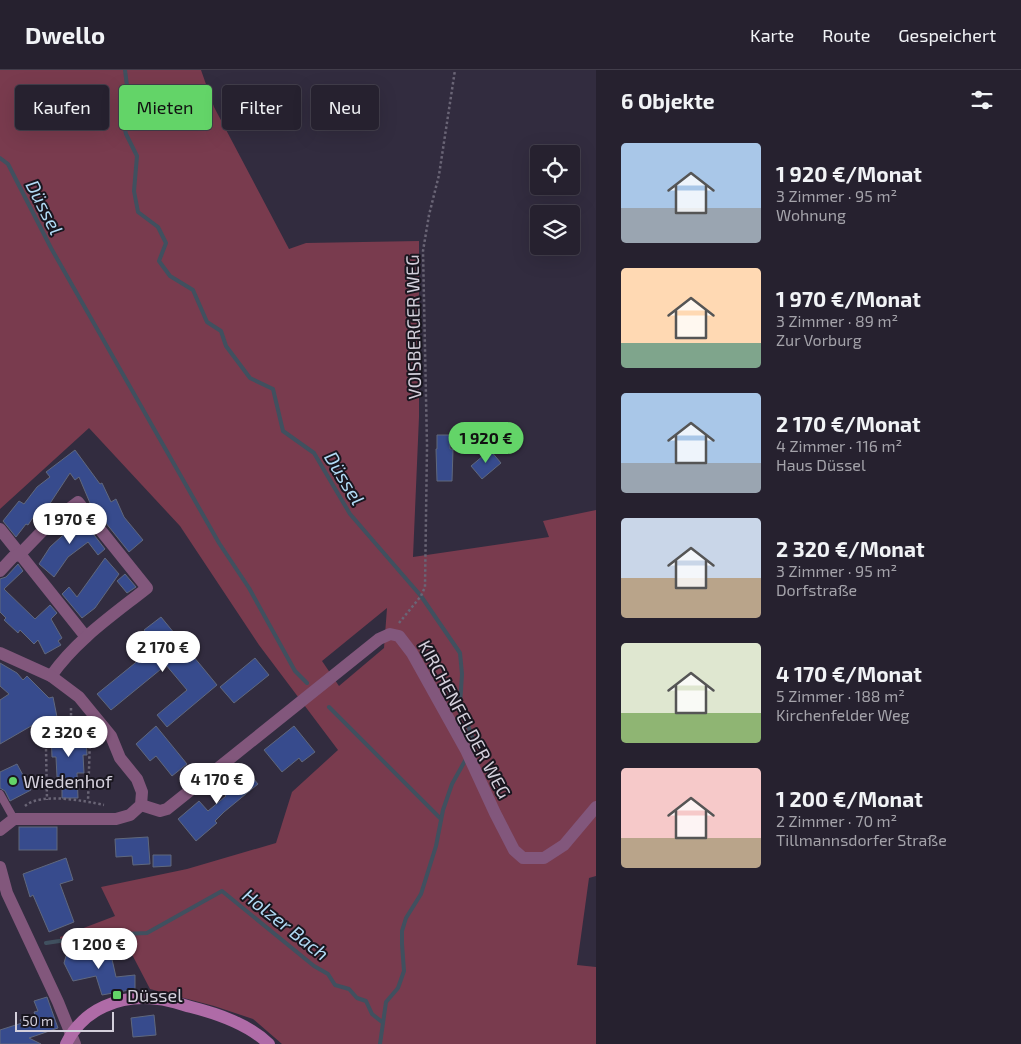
<!DOCTYPE html>
<html lang="de">
<meta charset="utf-8">
<style>
:root{--surface:#26212f;--page:#2e2937;--text:#f1f3f6;--muted:#a4a3aa;--line:#423e4b;--accent:#63d468}
body{margin:0;font-family:"Exo 2",sans-serif;background:var(--page);color:var(--text);height:100vh;display:flex;flex-direction:column;font-size:19px;white-space:nowrap}
*{box-sizing:border-box;margin:0}
p{font-size:16px;color:var(--muted)}
.icon{flex:none;width:28px;height:28px;fill:none;stroke:currentColor;stroke-width:2;stroke-linecap:round;stroke-linejoin:round}
.map{position:relative;flex:1;overflow:hidden}
.details{display:flex;flex-direction:column;background:var(--surface);width:425px}
.details>*{flex:none}
.guide{position:absolute;left:15px;top:15px;width:475px;height:45px;display:flex;gap:10px}
.buttons{position:absolute;left:530px;top:75px;display:grid;gap:10px}
.buttons a{display:grid;place-items:center;width:50px;height:50px;border-radius:5px;background:var(--surface);box-shadow:0 5px 20px #0002,0 0 0 1px var(--line);font-size:25px}
.scale{position:absolute;left:15px;bottom:12px;width:99px;box-sizing:border-box;padding-left:5px;border:2px solid #d4d0dc;border-top:0;font-size:14px;line-height:18px;white-space:nowrap;color:#d4d0dc;-webkit-text-stroke:4px #19161f;paint-order:stroke}
.price{position:absolute;translate:-50% -42px;padding:0 11px;border-radius:18px;background:#fff;color:#222;font-size:16px;line-height:32px;filter:drop-shadow(0 1px 2px #0008)}
.price::after{content:'';position:absolute;left:50%;top:30px;width:15px;height:11px;margin-left:-8px;background:inherit;clip-path:polygon(0 0,100% 0,50% 100%)}
.price.on{background:var(--accent);color:#111}
ul{padding:0;list-style:none}
li{display:flex;align-items:center;gap:15px;height:125px;padding:0 25px}
li span{display:grid;place-items:center;flex:none;width:140px;height:100px;border-radius:5px;color:#555}
li>.icon{margin-inline-start:auto}
span .icon{width:60px;height:60px;fill:#fffc;stroke-width:1}
li b{font-size:21px}
h2{display:flex;justify-content:space-between;align-items:center;height:60px;padding:0 25px;font-size:21px}
.chip{padding:0 18px;border-radius:5px;background:var(--surface);box-shadow:0 5px 20px #0002,0 0 0 1px var(--line);font-size:18px;line-height:45px}
.chip.on{background:var(--accent);color:#111}
header{display:flex;align-items:center;gap:30px;box-sizing:border-box;height:70px;padding:0 25px;background:var(--surface);border-bottom:1px solid var(--line)}
header strong{font-size:24px}
nav{display:flex;gap:28px;margin-inline-start:auto;font-size:18px}
main{display:flex;flex:1;min-height:0}
.map>svg:first-child{display:block}
</style>
<header>
<strong>Dwello</strong>
<nav><a>Karte</a><a>Route</a><a>Gespeichert</a></nav>
</header>
<main>
<div class="map">
<svg width="596" height="974" viewBox="0 0 596 974">
<rect width="100%" height="100%" fill="#322c3f"/>
<path fill="#793b4e" fill-rule="evenodd" d="M 0,0 L 201,0 L 214,37 L 289,179 L 306,173 L 419,171 L 419,347 L 413,487 L 549,467 L 543,451 L 596,440 L 596,806 L 589,808 L 577,895 L 596,897 L 596,974 L 282,974 L 253,949 L 214,936 L 150,919 L 124,869 L 61,876 L 60,867 L 115,846 L 101,817 L 187,799 L 276,773 L 292,722 L 338,680 L 259,575 L 180,456 L 89,358 L 0,439 ZM 387,538 L 384,578 L 339,616 L 322,591 Z"/>
<g fill="none" stroke-linecap="round" stroke-linejoin="round">
<g stroke="#40505f" stroke-width="4">
<path d="M 125,0 L 127,16 L 120,37 L 126,64 L 137,86 L 134,121 L 138,142 L 158,157 L 166,173 L 159,191 L 170,206 L 193,220 L 207,252 L 221,261 L 226,276 L 250,308 L 273,319 L 283,361 L 314,383 L 350,444 L 421,526 L 460,583 L 462,604 L 460,635 L 474,671 L 470,680"/>
<path d="M 0,88 L 8,94 L 51,178 L 219,473 L 249,518 L 295,601 L 307,613"/>
<path d="M 329,637 L 441,749"/>
<path d="M 46,873 L 100,865 L 147,863 L 222,821 L 314,896 L 328,904 L 335,915 L 349,919 L 357,928 L 366,931 L 372,944 L 382,952"/>
<path d="M 380,974 L 386,932 L 398,918 L 404,901 L 402,874 L 402,861 L 406,848 L 421,824 L 436,776 L 443,740 L 452,714 L 466,689"/>
</g>
</g>
<g fill="#374b8d" stroke="#60687d">
<path d="M 437,365 L 450,365 L 450,379 L 453,379 L 452,411 L 437,411 L 436,379 L 437,379 Z"/>
<path d="M 75,380 L 100,414 L 102,413 L 111,432 L 116,429 L 124,447 L 143,470 L 129,482 L 90,433 L 79,407 L 75,410 L 70,403 L 45,441 L 40,437 L 28,455 L 26,454 L 16,467 L 3,451 L 19,431 L 24,434 L 37,417 L 50,407 L 46,402 Z"/>
<path d="M 490,380 L 501,393 L 482,409 L 471,396 Z"/>
<path d="M 77,443 L 105,479 L 98,485 L 88,472 L 68,487 L 54,507 L 39,494 L 50,477 L 73,456 L 68,450 Z"/>
<path d="M 105,488 L 119,504 L 95,538 L 82,548 L 62,524 L 69,517 L 77,527 Z"/>
<path d="M 18,494 L 23,501 L 4,519 L 35,549 L 50,535 L 57,543 L 51,549 L 62,568 L 58,571 L 61,575 L 45,584 L 38,570 L 34,574 L 20,560 L 18,563 L 4,550 L 6,548 L 0,542 L 0,509 L 6,507 Z"/>
<path d="M 125,504 L 136,517 L 127,523 L 117,511 Z"/>
<path d="M 161,547 L 217,615 L 167,657 L 157,645 L 187,620 L 166,595 L 111,640 L 97,624 L 156,576 L 144,560 Z"/>
<path d="M 255,588 L 269,605 L 234,633 L 220,617 Z"/>
<path d="M 0,593 L 17,603 L 23,610 L 27,606 L 49,628 L 53,627 L 58,652 L 39,656 L 38,652 L 0,674 L 0,630 L 9,624 L 0,616 Z"/>
<path d="M 70,654 L 76,656 L 80,668 L 86,668 L 87,685 L 83,685 L 84,703 L 77,703 L 78,728 L 62,728 L 62,707 L 57,707 L 56,687 L 52,687 L 51,662 Z"/>
<path d="M 156,656 L 187,694 L 172,706 L 156,686 L 150,691 L 136,674 Z"/>
<path d="M 294,656 L 315,682 L 302,692 L 299,688 L 282,702 L 264,680 Z"/>
<path d="M 17,694 L 31,720 L 10,731 L 5,721 L 0,718 L 0,702 Z"/>
<path d="M 244,697 L 258,714 L 224,742 L 215,751 L 217,753 L 196,771 L 178,749 L 199,731 L 208,741 L 226,726 L 219,718 Z"/>
<rect x="19" y="757" width="38" height="23"/>
<path d="M 148,767 L 150,794 L 133,795 L 132,786 L 116,787 L 115,769 Z"/>
<path d="M 153,785 L 171,785 L 171,796 L 153,797 Z"/>
<path d="M 66,788 L 73,810 L 60,814 L 74,852 L 49,862 L 33,825 L 30,827 L 23,804 Z"/>
<path d="M 109,876 L 116,907 L 135,905 L 135,919 L 102,925 L 96,906 L 73,911 L 64,893 L 66,886 Z"/>
<path d="M 47,927 L 58,958 L 29,968 L 41,974 L 0,974 L 0,960 L 22,953 L 20,950 L 35,945 L 34,942 L 38,941 L 34,931 Z"/>
<path d="M 154,945 L 156,965 L 133,967 L 131,948 Z"/>
</g>
<g fill="none" stroke-linecap="round" stroke-linejoin="round">
<g stroke="#6a6576" stroke-width="2.5" stroke-dasharray="2.5 2.5" stroke-linecap="butt">
<path d="M 399,553 L 421,526 L 425,517 L 427,376 L 423,181 L 429,145 L 439,105 L 455,0"/>
<path d="M 71,638 L 71,649"/>
<path d="M 58,654 L 71,649 C 80,653 86,658 90,667 L 88,731"/>
<path d="M 46,679 L 47,730"/>
<path d="M 25,736 C 41,722 85,731 104,735"/>
</g>
<path stroke="#82577c" stroke-width="8" d="M 0,724 L 14,749"/>
<g stroke="#82577c" stroke-width="12">
<path d="M 0,459 L 86,567"/>
<path d="M 0,501 L 13,487 L 20,484 L 49,454 L 78,432 L 147,518 C 113,545 76,570 51,606"/>
<path d="M 0,583 L 51,606 L 79,627 L 111,666 L 120,688 L 137,709 L 142,722 L 141,735 L 130,745 L 116,749 L 14,749 L 0,760"/>
<path d="M 141,735 L 160,741 L 167,739 L 379,569 L 390,564 L 399,566 L 412,583 L 466,680 L 495,743 L 514,780 L 523,788 L 544,788 L 564,775 L 596,737"/>
<path d="M 0,797 L 7,823 L 58,932 L 75,974"/>
</g>
<path stroke="#af6ba7" stroke-width="12" d="M 66,974 C 83,939 120,924 158,929 C 169,930 180,934 191,937 C 219,944 248,954 269,974"/>
</g>
<g fill="#63d468" stroke="#19161f" stroke-width="2">
<circle cx="13" cy="711" r="5"/>
<rect x="112" y="920" width="10" height="10" rx="2.5"/>
</g>
<g text-anchor="middle" dominant-baseline="central" stroke-width="4" stroke-linejoin="round" paint-order="stroke">
<g font-size="18" fill="#d4d0dc" stroke="#19161f">
<text transform="translate(413 257) rotate(-91)">VOISBERGER WEG</text>
<text transform="translate(465 649) rotate(62)">KIRCHENFELDER WEG</text>
</g>
<g font-size="18" fill="#d4d0dc" stroke="#19161f" text-anchor="start">
<text x="23" y="711">Wiedenhof</text>
<text x="127" y="925">Düssel</text>
</g>
<g font-size="19" font-style="italic" fill="#b1daf5" stroke="#19161f">
<text transform="translate(45 137) rotate(63)">Düssel</text>
<text transform="translate(345 408) rotate(59)">Düssel</text>
<text transform="translate(286 854) rotate(38)">Holzer Bach</text>
</g>
</g>
</svg>
<div class="buttons">
<a><svg class="icon" aria-label="locate" viewBox="0 0 24 24"><circle cx="12" cy="12" r="6"/><path d="M12 2v4M12 18v4M2 12h4M18 12h4"/></svg></a>
<a><svg class="icon" aria-label="layers" viewBox="0 0 24 24"><path d="M12 4l9 5-9 5-9-5zM3 14l9 5 9-5"/></svg></a>
</div>
<div class="scale">50 m</div>
<b class="price on" style="left:486px;top:394px">1 920 €</b>
<b class="price" style="left:70px;top:475px">1 970 €</b>
<b class="price" style="left:163px;top:603px">2 170 €</b>
<b class="price" style="left:69px;top:688px">2 320 €</b>
<b class="price" style="left:217px;top:735px">4 170 €</b>
<b class="price" style="left:99px;top:900px">1 200 €</b>
<div class="guide">
<a class="chip">Kaufen</a>
<a class="chip on">Mieten</a>
<a class="chip">Filter</a>
<a class="chip">Neu</a>
</div>
</div>
<section class="details">
<h2>6 Objekte<svg class="icon" aria-label="filters" viewBox="0 0 24 24"><path d="M4 7h16M4 17h16"/><circle cx="9" cy="7" r="2"/><circle cx="15" cy="17" r="2"/></svg></h2>
<ul>
<li><span style="background:linear-gradient(#a9c7e8 65%,#9aa5b1 0)"><svg class="icon" aria-label="home" viewBox="0 0 24 24"><path d="M3 11l9-7 9 7M6 9v11h12V9"/></svg></span><div><b>1 920 €/Monat</b><p>3 Zimmer · 95 m²</p><p>Wohnung</p></div></li>
<li><span style="background:linear-gradient(#ffd9b3 75%,#7fa58c 0)"><svg class="icon" aria-label="home" viewBox="0 0 24 24"><path d="M3 11l9-7 9 7M6 9v11h12V9"/></svg></span><div><b>1 970 €/Monat</b><p>3 Zimmer · 89 m²</p><p>Zur Vorburg</p></div></li>
<li><span style="background:linear-gradient(#a9c7e8 70%,#9aa5b1 0)"><svg class="icon" aria-label="home" viewBox="0 0 24 24"><path d="M3 11l9-7 9 7M6 9v11h12V9"/></svg></span><div><b>2 170 €/Monat</b><p>4 Zimmer · 116 m²</p><p>Haus Düssel</p></div></li>
<li><span style="background:linear-gradient(#c9d6e8 60%,#b9a48a 0)"><svg class="icon" aria-label="home" viewBox="0 0 24 24"><path d="M3 11l9-7 9 7M6 9v11h12V9"/></svg></span><div><b>2 320 €/Monat</b><p>3 Zimmer · 95 m²</p><p>Dorfstraße</p></div></li>
<li><span style="background:linear-gradient(#dfe7d0 70%,#8fb573 0)"><svg class="icon" aria-label="home" viewBox="0 0 24 24"><path d="M3 11l9-7 9 7M6 9v11h12V9"/></svg></span><div><b>4 170 €/Monat</b><p>5 Zimmer · 188 m²</p><p>Kirchenfelder Weg</p></div></li>
<li><span style="background:linear-gradient(#f6c9c9 70%,#b9a48a 0)"><svg class="icon" aria-label="home" viewBox="0 0 24 24"><path d="M3 11l9-7 9 7M6 9v11h12V9"/></svg></span><div><b>1 200 €/Monat</b><p>2 Zimmer · 70 m²</p><p>Tillmannsdorfer Straße</p></div></li>
</ul>
</section>
</main>
